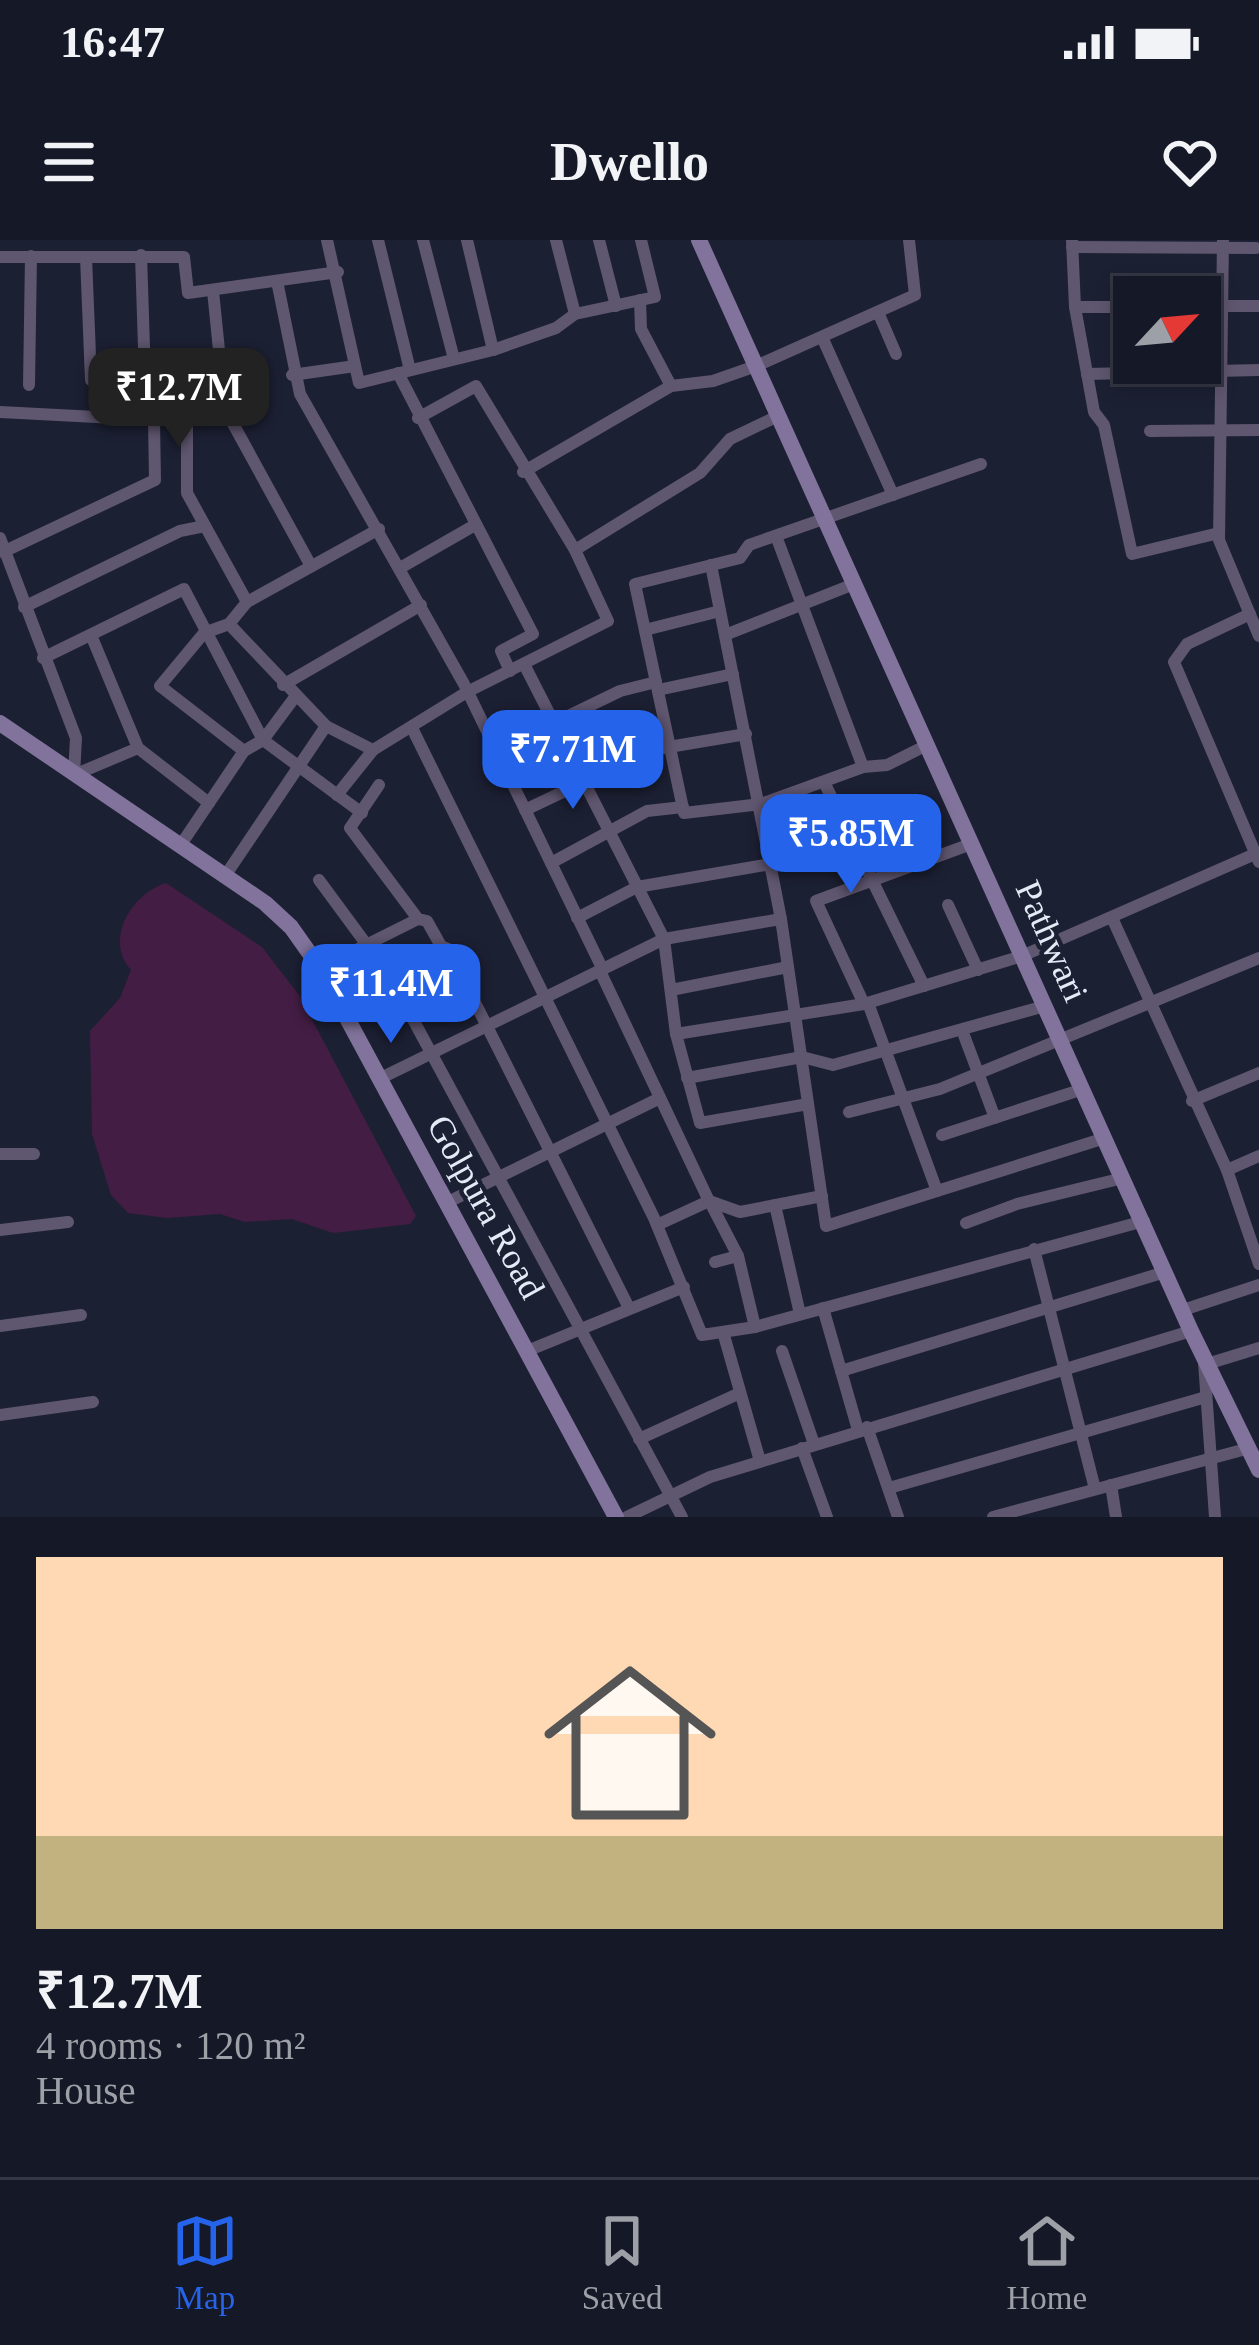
<!DOCTYPE html>
<meta charset="utf-8">
<style>
:root{--surface:#151826;--page:#1e212e;--text:#f1f3f6;--muted:#9da0a7;--line:#343743;--accent:#2563eb}
body{margin:0;font-family:Georgia,serif;background:var(--page);color:var(--text);height:100vh;display:flex;flex-direction:column;font-size:45px;white-space:nowrap}
*{box-sizing:border-box;margin:0}
p{font-size:39px;color:var(--muted)}
.icon{flex:none;width:66px;height:66px;fill:none;stroke:currentColor;stroke-width:2;stroke-linecap:round;stroke-linejoin:round}
.map{position:relative;height:1277px;overflow:hidden}
.drawer{display:flex;flex-direction:column;background:var(--surface);flex:1}
.drawer>*{flex:none}
.needle{width:78px;rotate:64deg}
.tools{position:absolute;left:1113px;top:36px;display:grid;gap:24px}
.tools a{display:grid;place-items:center;width:108px;height:108px;border-radius:0px;background:var(--surface);box-shadow:0 6px 18px #0003,0 0 0 3px var(--line);font-size:60px}
.price{position:absolute;translate:-50% -102px;padding:0 27px;border-radius:24px;background:var(--accent);color:#fff;font-size:39px;line-height:78px;filter:drop-shadow(0 3px 6px #0008)}
.price::after{content:'';position:absolute;left:50%;top:72px;width:36px;height:27px;margin-left:-18px;background:inherit;clip-path:polygon(0 0,100% 0,50% 100%)}
.price.selected{background:#222;color:#fff}
ul{padding:0;list-style:none}
li{display:grid;align-content:center;gap:24px;height:636px;padding:0 36px}
li+li{border-top:3px solid var(--line)}
li span{display:grid;place-items:center;height:372px;border-radius:0px;color:#555}
li>.icon{margin-inline-start:auto}
span .icon{width:216px;height:216px;fill:#fffc;stroke-width:1}
li b{font-size:51px}
.status{display:flex;justify-content:space-between;align-items:center;height:84px;padding:0 60px;background:var(--surface);direction:ltr}
.status svg{height:33px;fill:currentColor}
header{display:flex;justify-content:space-between;align-items:center;height:156px;padding:0 36px;background:var(--surface);font-size:54px;font-weight:700}
.menu{display:flex;justify-content:space-around;align-items:center;height:168px;border-top:3px solid var(--line);background:var(--surface);font-size:33px;color:var(--muted)}
.menu a{display:grid;justify-items:center;gap:6px}
.menu .selected{color:var(--accent)}
.map>svg:first-child{display:block}
</style>
<div class="status"><b>16:47</b><svg viewBox="0 0 49 12"><path d="M0 12V9h3v3zM5 12V6h3v6zM10 12V3h3v9zM15 12V0h3v12zM26 1h20v11H26zM47 4h2v5h-2z"/></svg></div>
<header><svg class="icon" aria-label="menu" viewBox="0 0 24 24"><path d="M4 6h16M4 12h16M4 18h16"/></svg>Dwello<svg class="icon" aria-label="heart" viewBox="0 0 24 24"><path d="M12 20l-8-8c-3-5 5-10 8-4 3-6 11-1 8 4z"/></svg></header>
<div class="map">
<svg width="1259" height="1277" viewBox="0 0 1259 1277">
<rect width="100%" height="100%" fill="#1c2033"/>
<path fill="#441d45" d="M 166,643 L 262,707 L 299,755 L 416,976 L 410,984 L 333,993 L 292,979 L 245,982 L 220,974 L 167,978 L 128,973 L 111,955 L 92,894 L 90,791 L 120,758 L 131,730 C 104,700 131,654 166,643 Z"/>
<g fill="none" stroke-linecap="round" stroke-linejoin="round">
<g stroke="#5f566f" stroke-width="12">
<path d="M 327,0 L 359,143 L 493,110 L 556,88 L 575,74 L 655,57 L 641,0"/>
<path d="M 378,0 L 410,130"/>
<path d="M 423,0 L 454,119"/>
<path d="M 467,0 L 493,110"/>
<path d="M 556,0 L 575,74"/>
<path d="M 599,0 L 616,66"/>
<path d="M 1072,0 L 1075,67 L 1094,172 L 1104,185 L 1132,314 L 1219,293"/>
<path d="M 1223,0 L 1219,300 L 1259,396"/>
<path d="M 1072,7 L 1256,8"/>
<path d="M 0,17 L 184,17 L 188,53 L 338,32"/>
<path d="M 86,17 L 91,140 L 145,138 L 141,15"/>
<path d="M 277,41 L 300,154 L 464,444 L 603,730"/>
<path d="M 213,51 L 225,169 L 311,326"/>
<path d="M 640,60 L 641,89 L 671,146"/>
<path d="M 1200,66 L 1259,66"/>
<path d="M 1075,67 L 1134,67"/>
<path d="M 878,72 L 896,114"/>
<path d="M 822,97 L 893,255"/>
<path d="M 398,133 L 533,394 L 501,411 L 510,431"/>
<path d="M 1087,134 L 1259,130"/>
<path d="M 292,135 L 355,126"/>
<path d="M 29,145 L 31,16"/>
<path d="M 225,169 L 187,176 L 187,253 L 247,362"/>
<path d="M 0,172 L 154,180 L 155,240 L 3,312"/>
<path d="M 1150,191 L 1259,190"/>
<path d="M 523,232 L 671,146 L 713,141 L 756,126 L 915,55 L 909,0"/>
<path d="M 776,296 L 863,527 L 887,525 L 927,505"/>
<path d="M 0,298 L 76,498 L 74,535 L 138,508"/>
<path d="M 575,310 L 700,233 L 730,199 L 778,176"/>
<path d="M 711,325 L 781,679 L 826,986 L 1105,898"/>
<path d="M 400,328 L 475,285"/>
<path d="M 24,367 L 180,291 L 205,286"/>
<path d="M 1250,374 L 1187,404 L 1174,422 L 1259,622"/>
<path d="M 229,384 L 326,486 L 373,510 L 467,452 L 608,381 L 575,310 L 476,146 L 418,178"/>
<path d="M 645,390 L 720,371"/>
<path d="M 91,395 L 138,508 L 209,563"/>
<path d="M 725,395 L 854,344"/>
<path d="M 43,418 L 184,349 L 263,500 L 362,573"/>
<path d="M 524,424 L 664,699 L 676,794 L 700,883 L 808,864"/>
<path d="M 283,445 L 421,365"/>
<path d="M 658,450 L 733,434"/>
<path d="M 554,483 L 620,451 L 656,442"/>
<path d="M 413,490 L 654,978 L 702,1095 L 755,1087 L 1144,981"/>
<path d="M 244,511 L 160,446 L 204,393 L 229,384 L 247,362 L 379,289"/>
<path d="M 863,527 L 761,564 L 684,573 L 635,344 L 740,318 L 749,305 L 981,224"/>
<path d="M 824,542 L 924,746"/>
<path d="M 379,545 L 350,588 L 418,679 L 427,681 L 441,706 L 448,709 L 628,1066"/>
<path d="M 337,555 L 373,510"/>
<path d="M 525,570 L 651,510 L 746,494"/>
<path d="M 180,606 L 244,511 L 263,500 L 295,457"/>
<path d="M 551,623 L 647,571 L 683,567"/>
<path d="M 225,636 L 326,486"/>
<path d="M 319,640 L 389,735 L 682,1277"/>
<path d="M 948,665 L 978,730"/>
<path d="M 577,678 L 637,647 L 771,624"/>
<path d="M 1113,680 L 1227,930 L 1259,1024"/>
<path d="M 320,728 L 418,679"/>
<path d="M 600,731 L 709,961 L 657,985"/>
<path d="M 671,750 L 788,727"/>
<path d="M 868,763 L 937,951"/>
<path d="M 864,764 L 816,661 L 971,604"/>
<path d="M 962,790 L 995,878"/>
<path d="M 676,794 L 864,764 L 1022,716 L 1255,614"/>
<path d="M 687,838 L 802,817 L 833,825 L 1045,766"/>
<path d="M 379,839 L 664,699 L 781,679"/>
<path d="M 1192,861 L 1259,833"/>
<path d="M 849,872 L 940,849 L 1259,718"/>
<path d="M 942,895 L 1083,849"/>
<path d="M 0,914 L 34,914"/>
<path d="M 1227,930 L 1259,916"/>
<path d="M 709,961 L 740,972 L 822,956"/>
<path d="M 710,962 L 738,1016"/>
<path d="M 446,963 L 660,858"/>
<path d="M 775,965 L 800,1074"/>
<path d="M 966,983 L 1017,964 L 1123,938"/>
<path d="M 0,990 L 68,982"/>
<path d="M 1034,1009 L 1095,1249"/>
<path d="M 715,1022 L 738,1016 L 755,1087"/>
<path d="M 823,1068 L 858,1190"/>
<path d="M 1183,1070 L 1259,1045"/>
<path d="M 0,1086 L 81,1075"/>
<path d="M 723,1092 L 760,1221"/>
<path d="M 527,1111 L 684,1047"/>
<path d="M 782,1111 L 814,1204"/>
<path d="M 1204,1122 L 1215,1277"/>
<path d="M 1207,1124 L 1259,1108"/>
<path d="M 841,1131 L 1165,1032"/>
<path d="M 0,1175 L 93,1162"/>
<path d="M 867,1187 L 898,1277"/>
<path d="M 639,1199 L 740,1153"/>
<path d="M 802,1208 L 827,1277"/>
<path d="M 1111,1245 L 1116,1277"/>
<path d="M 889,1248 L 1206,1157"/>
<path d="M 627,1277 L 710,1237 L 1191,1091"/>
<path d="M 993,1277 L 1246,1209"/>
</g>
<g stroke="#81739b" stroke-width="16">
<path d="M 699,0 L 1191,1091 L 1259,1230"/>
<path d="M 0,483 L 265,663 L 291,687 L 320,728 L 616,1277"/>
</g>
</g>
<g text-anchor="middle" dominant-baseline="central" stroke-width="9" stroke-linejoin="round" paint-order="stroke">
<g font-size="36" fill="#e6eaf7" stroke="#1c2033">
<text transform="translate(1052 701) rotate(66)">Pathwari</text>
<text transform="translate(486 967) rotate(61)">Golpura Road</text>
</g>
</g>
</svg>
<div class="tools">
<a><svg class="needle" viewBox="-14 -14 28 28"><path d="M0-13l5 13h-10z" fill="#e53935"/><path d="M0 13l5-13h-10z" fill="#9da0a7"/></svg></a>
</div>
<b class="price selected" style="left:179px;top:210px">₹12.7M</b>
<b class="price" style="left:573px;top:572px">₹7.71M</b>
<b class="price" style="left:851px;top:656px">₹5.85M</b>
<b class="price" style="left:391px;top:806px">₹11.4M</b>
</div>
<section class="drawer">
<ul>
<li><span style="background:linear-gradient(#ffd9b3 75%,#c2b280 0)"><svg class="icon" aria-label="home" viewBox="0 0 24 24"><path d="M3 11l9-7 9 7M6 9v11h12V9"/></svg></span><div><b>₹12.7M</b><p>4 rooms · 120 m²</p><p>House</p></div></li>
</ul>
</section>
<nav class="menu">
<a class="selected"><svg class="icon" aria-label="map" viewBox="0 0 24 24"><path d="M3 6l6-2 6 2 6-2v14l-6 2-6-2-6 2zM9 4v14M15 6v14"/></svg>Map</a>
<a><svg class="icon" aria-label="saved" viewBox="0 0 24 24"><path d="M7 4h10v16l-5-4-5 4z"/></svg>Saved</a>
<a><svg class="icon" aria-label="home" viewBox="0 0 24 24"><path d="M3 11l9-7 9 7M6 9v11h12V9"/></svg>Home</a>
</nav>
